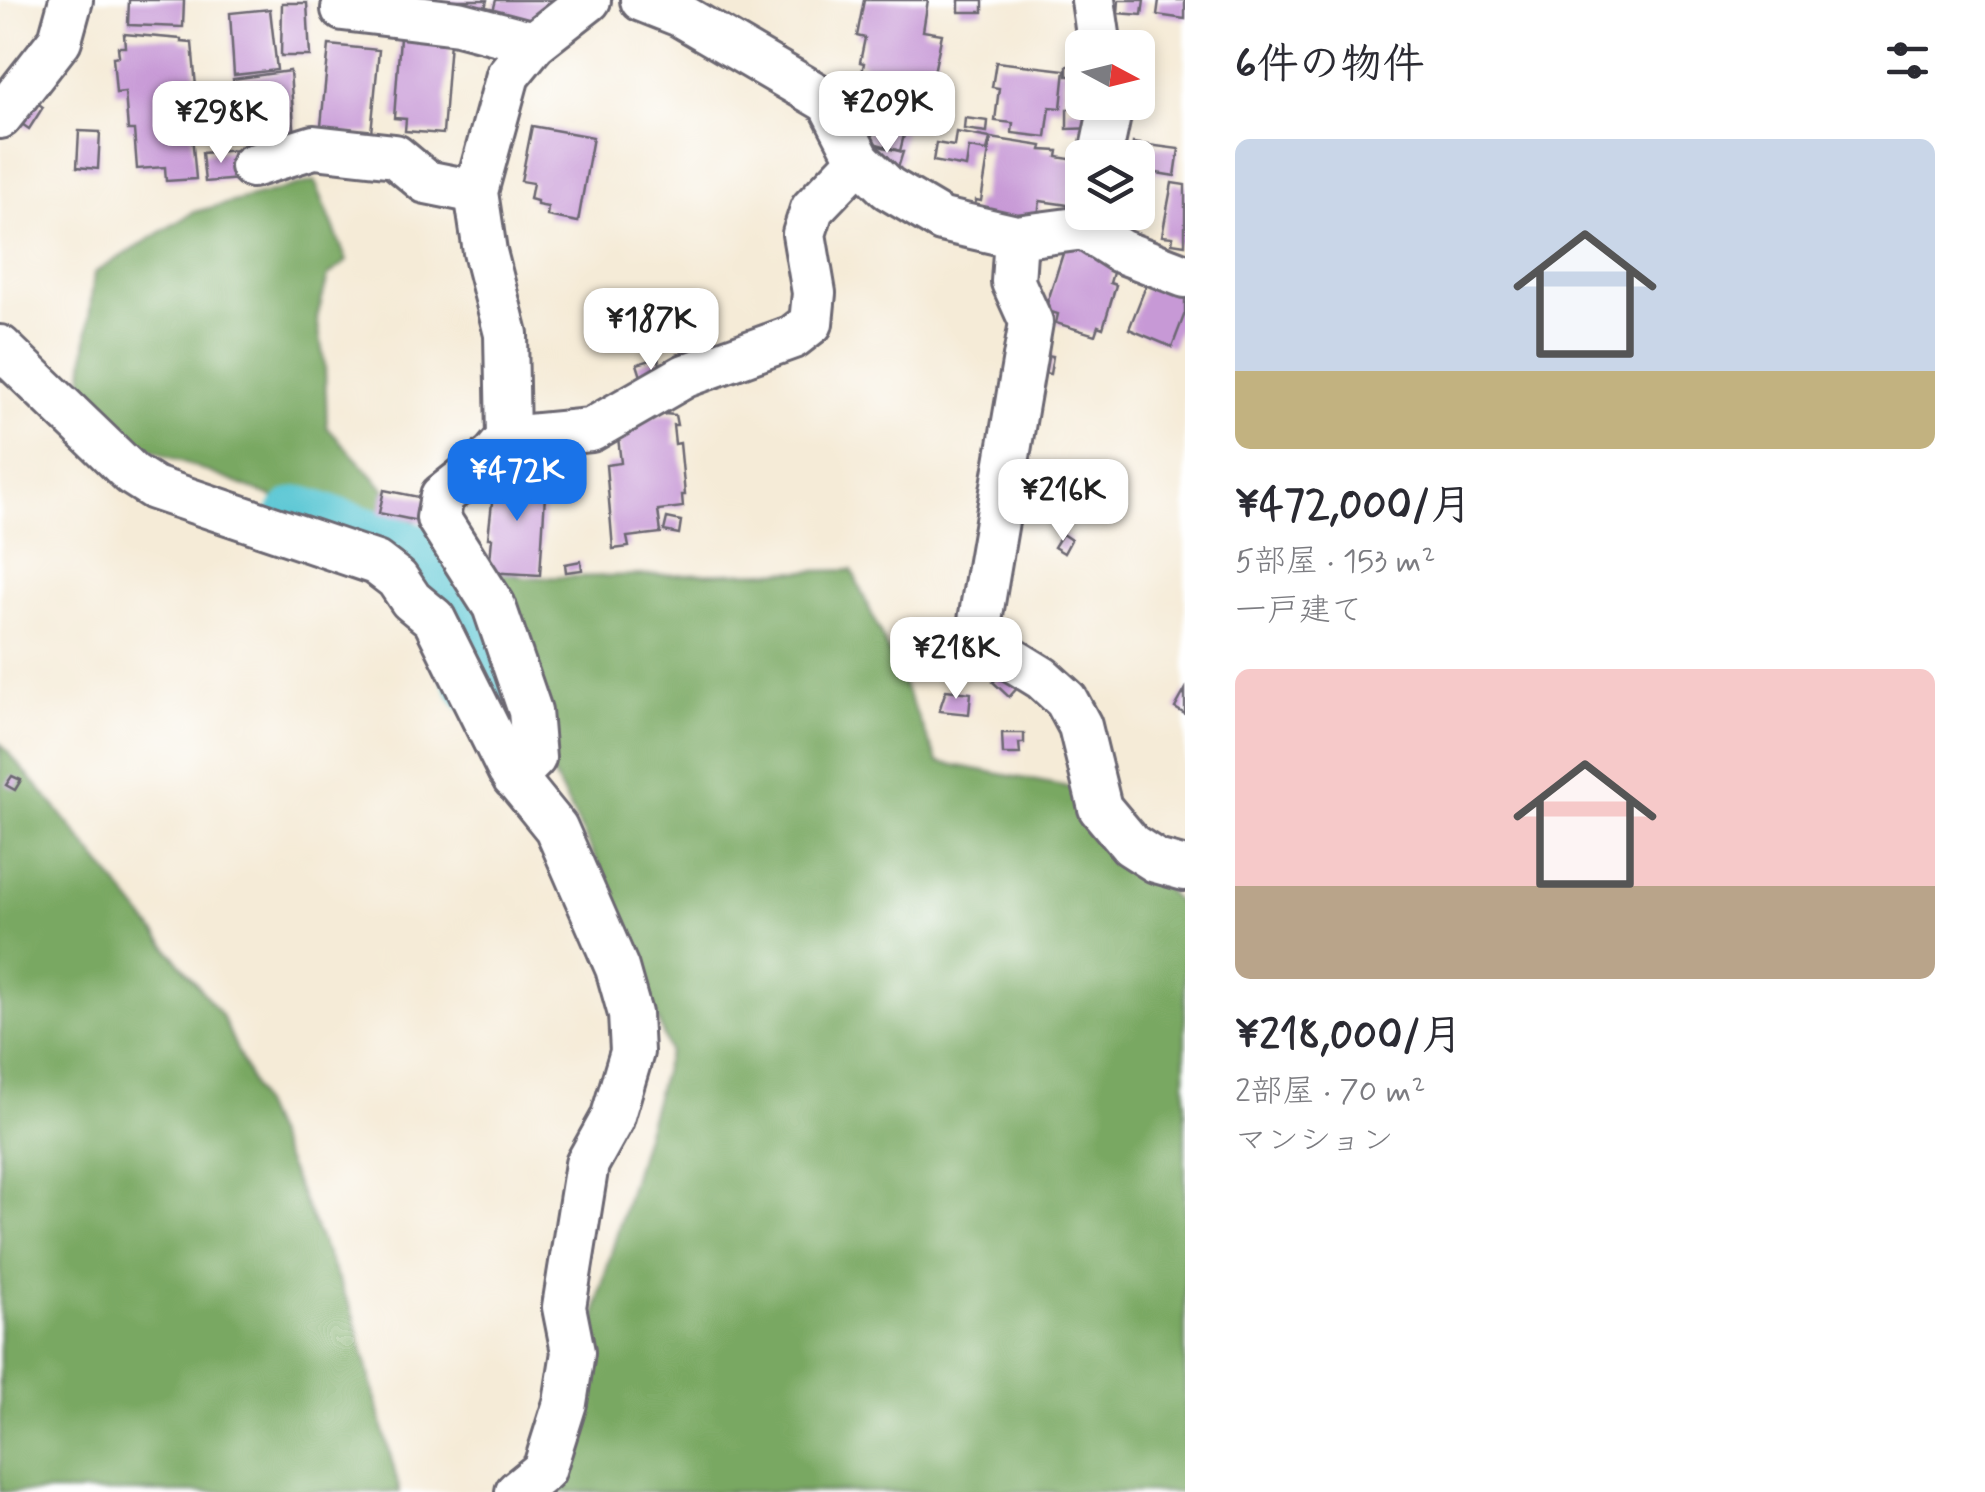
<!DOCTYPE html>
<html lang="ja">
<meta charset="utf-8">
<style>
:root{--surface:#fff;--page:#f7f7f7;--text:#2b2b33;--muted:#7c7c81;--accent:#1a73e8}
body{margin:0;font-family:Mynerve,"Klee One",sans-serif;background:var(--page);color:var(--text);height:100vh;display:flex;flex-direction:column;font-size:38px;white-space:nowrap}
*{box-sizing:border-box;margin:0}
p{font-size:32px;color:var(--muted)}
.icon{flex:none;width:55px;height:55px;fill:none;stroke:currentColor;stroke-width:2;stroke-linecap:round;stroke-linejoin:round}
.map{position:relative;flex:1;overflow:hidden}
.panel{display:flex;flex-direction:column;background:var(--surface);width:800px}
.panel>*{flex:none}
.needle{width:65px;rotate:97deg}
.buttons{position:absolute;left:1065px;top:30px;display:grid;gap:20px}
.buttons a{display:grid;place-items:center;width:90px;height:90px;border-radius:15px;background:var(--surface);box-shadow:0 5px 15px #0003;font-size:50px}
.price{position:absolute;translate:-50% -85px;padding:0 22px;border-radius:20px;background:#fff;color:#222;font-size:32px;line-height:65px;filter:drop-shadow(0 2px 5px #0008)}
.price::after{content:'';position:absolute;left:50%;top:60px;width:30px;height:22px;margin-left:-15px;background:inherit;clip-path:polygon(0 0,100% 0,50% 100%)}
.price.selected{background:var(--accent);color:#fff}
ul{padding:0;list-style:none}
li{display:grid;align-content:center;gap:20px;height:530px;padding:0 50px}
li span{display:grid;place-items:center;height:310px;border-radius:15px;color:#555}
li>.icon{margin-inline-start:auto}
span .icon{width:180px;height:180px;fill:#fffc;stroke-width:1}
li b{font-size:42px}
h2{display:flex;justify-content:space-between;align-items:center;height:120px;padding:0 50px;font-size:42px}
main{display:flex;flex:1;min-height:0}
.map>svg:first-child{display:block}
</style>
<main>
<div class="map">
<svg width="1185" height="1492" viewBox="0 0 1185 1492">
<rect width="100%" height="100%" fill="#fff"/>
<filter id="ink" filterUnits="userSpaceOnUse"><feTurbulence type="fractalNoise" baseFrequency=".01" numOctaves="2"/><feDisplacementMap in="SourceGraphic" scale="20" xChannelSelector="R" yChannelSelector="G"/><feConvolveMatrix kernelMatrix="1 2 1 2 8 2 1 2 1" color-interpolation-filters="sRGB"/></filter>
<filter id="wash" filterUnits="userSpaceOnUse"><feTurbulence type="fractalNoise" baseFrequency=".0048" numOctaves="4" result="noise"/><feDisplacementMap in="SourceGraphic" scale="40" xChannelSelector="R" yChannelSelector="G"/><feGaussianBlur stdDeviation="2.25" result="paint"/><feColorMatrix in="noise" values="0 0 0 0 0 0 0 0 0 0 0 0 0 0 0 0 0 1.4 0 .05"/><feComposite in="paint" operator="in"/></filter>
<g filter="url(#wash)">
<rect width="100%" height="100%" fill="#f5ebd7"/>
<g fill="#79a862" stroke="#4e654e" stroke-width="2.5">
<path d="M 315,181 L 347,261 L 328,276 L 317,318 L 325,367 L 327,427 L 443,552 L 525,578 L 852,570 L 938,762 L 1073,788 L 1185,910 L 1185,1492 L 536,1492 L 569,1482 L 600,1292 L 669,1051 L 611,889 L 507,683 L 382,540 L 78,421 L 94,273 L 194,212 Z"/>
<path d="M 0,743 L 57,809 L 222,1016 L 354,1316 L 400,1492 L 0,1492 Z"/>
</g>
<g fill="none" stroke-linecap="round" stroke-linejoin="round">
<path stroke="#5cc7d4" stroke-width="70" d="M 300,521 L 416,559 L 431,577 L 480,681"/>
</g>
<g id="blocks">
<g fill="#c799d6">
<path d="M 129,0 L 184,0 L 183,27 L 128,25 Z"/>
<path d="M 449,0 L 487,0 L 482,21 L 446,14 Z"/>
<path d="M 496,0 L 571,0 L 532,23 L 490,22 Z"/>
<path d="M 864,0 L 928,0 L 923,31 L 942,34 L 933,77 L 900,71 L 891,118 L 847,109 L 853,76 L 861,78 L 864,63 L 860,62 L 865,38 L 857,36 Z"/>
<rect x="959" y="0" width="24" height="12"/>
<path d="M 1119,0 L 1144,0 L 1142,15 L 1118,13 Z"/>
<path d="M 1159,0 L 1185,0 L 1185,19 L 1157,15 Z"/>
<path d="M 282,3 L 307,3 L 310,56 L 281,56 Z"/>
<path d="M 270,9 L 277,70 L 234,75 L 230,13 Z"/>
<path d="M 401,24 L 451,28 L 443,134 L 405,131 L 406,119 L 394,118 Z"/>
<path d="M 124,34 L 181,39 L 181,42 L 192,43 L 200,131 L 192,135 L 196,179 L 166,181 L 165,167 L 137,169 L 134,130 L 128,130 L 125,92 L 116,93 L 113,57 L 119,56 L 118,47 L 125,47 Z"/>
<path d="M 329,45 L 379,50 L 371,133 L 320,136 Z"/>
<path d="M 996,62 L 1065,70 L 1061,108 L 1050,107 L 1046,137 L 1012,133 L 1013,123 L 995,121 L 999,88 L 992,87 Z"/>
<rect x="1067" y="66" width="15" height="10"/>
<path d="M 290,71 L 295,140 L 247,145 L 245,129 L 239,130 L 233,79 Z"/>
<path d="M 224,92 L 225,104 L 211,105 L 210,93 Z"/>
<path d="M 33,100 L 43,107 L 29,129 L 19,122 Z"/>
<path d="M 1095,107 L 1097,128 L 1067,129 L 1067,109 Z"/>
<path d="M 965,118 L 988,121 L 987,132 L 964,129 Z"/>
<path d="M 869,121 L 905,131 L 900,151 L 864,140 Z"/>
<path d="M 532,126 L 593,137 L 578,222 L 547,216 L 548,207 L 537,205 L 537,201 L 530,199 L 533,183 L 521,181 Z"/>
<path d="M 79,131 L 100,132 L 98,169 L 77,167 Z"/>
<path d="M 956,132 L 990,138 L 987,151 L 969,148 L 966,167 L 933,161 L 936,143 L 954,146 Z"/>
<path d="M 991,138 L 1042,146 L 1041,150 L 1058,151 L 1057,157 L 1082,161 L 1075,206 L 1040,201 L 1037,223 L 973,217 L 976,200 L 981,201 Z"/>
<path d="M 1133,143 L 1179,149 L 1175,176 L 1138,170 L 1138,158 L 1131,158 Z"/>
<path d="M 875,145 L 903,152 L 898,168 L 872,161 Z"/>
<path d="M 238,150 L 240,179 L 205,182 L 202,153 Z"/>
<path d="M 1138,181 L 1148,184 L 1143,209 L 1138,208 Z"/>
<path d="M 1172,183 L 1185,185 L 1185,245 L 1172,243 L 1173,237 L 1162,236 Z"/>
<path d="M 1115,212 L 1134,212 L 1131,225 L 1113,221 Z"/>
<path d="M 1072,242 L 1117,259 L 1110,283 L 1116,285 L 1103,328 L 1098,326 L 1095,335 L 1056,323 L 1058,314 L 1045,310 L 1065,247 Z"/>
<path d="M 1149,278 L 1185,292 L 1185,313 L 1172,347 L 1129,329 Z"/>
<path d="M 1029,352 L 1053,356 L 1050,374 L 1027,370 Z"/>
<path d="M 658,358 L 666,383 L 645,389 L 637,364 Z"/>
<path d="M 664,414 L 675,415 L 677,425 L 673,425 L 675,444 L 680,443 L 685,495 L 682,495 L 683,507 L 658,510 L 661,533 L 627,537 L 629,547 L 613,549 L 606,465 L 621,463 L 616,420 Z"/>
<path d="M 518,473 L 534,473 L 534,478 L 546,479 L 540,575 L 489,572 L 492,538 L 488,538 L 495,476 L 517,477 Z"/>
<path d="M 384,490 L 428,499 L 423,522 L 379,513 Z"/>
<path d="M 667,518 L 681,521 L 679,534 L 664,531 Z"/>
<path d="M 1062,534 L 1071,540 L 1064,553 L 1054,547 Z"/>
<path d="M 581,561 L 582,570 L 566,572 L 565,564 Z"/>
<path d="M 1006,669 L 1021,684 L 1009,697 L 993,682 Z"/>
<path d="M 946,690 L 971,693 L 969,714 L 939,711 Z"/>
<path d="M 1185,690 L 1185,714 L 1175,708 Z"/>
<path d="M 1002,733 L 1024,733 L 1024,743 L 1019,743 L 1020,754 L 1003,754 Z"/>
<path d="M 12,776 L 21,780 L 15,790 L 6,785 Z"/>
</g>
</g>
</g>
<g filter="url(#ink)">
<use href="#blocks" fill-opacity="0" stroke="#6c6872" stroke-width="2.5"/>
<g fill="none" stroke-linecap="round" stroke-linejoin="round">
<defs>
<g id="minor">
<path d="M 642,0 L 680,15 L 829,102 L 859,160 L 888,188 L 942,220 L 1016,237 L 1084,228 L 1120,251 L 1185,276"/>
<path d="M 1093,0 L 1100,48"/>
<path d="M 343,9 L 458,23 L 534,43"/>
<path d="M 0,117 L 60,40 L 71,0"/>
<path d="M 1100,158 L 1110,111 L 1109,102"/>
<path d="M 252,166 L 314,147 L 395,156 L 426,182 L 476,192"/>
<path d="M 1016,237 L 1013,282 L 1031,322 L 977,638 L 1042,678 L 1066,700 L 1080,726 L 1100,808 L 1131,845 L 1156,861 L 1185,869"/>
<path d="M 0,347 L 132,474 L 154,488 L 376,563 L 397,579 L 411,600 L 434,619 L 509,770 L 556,828 L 617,968 L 630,1014 L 632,1052 L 612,1119 L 587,1164 L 564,1307 L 573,1352 L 565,1403 L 544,1470 L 517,1492"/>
<path d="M 508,438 L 591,430 L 685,376 L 793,337 L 811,323 L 814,293 L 804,234 L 812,209 L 859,160"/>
<path d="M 514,778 L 534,758 L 530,711 L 494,606 L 438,518 L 442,496 L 493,456 L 508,438 L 506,334 L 485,252 L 476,192 L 508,75 L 534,43 L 589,0"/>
</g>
</defs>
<use href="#minor" stroke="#6c6872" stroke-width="48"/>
<use href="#minor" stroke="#fff" stroke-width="42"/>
</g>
</g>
</svg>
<div class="buttons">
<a><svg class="needle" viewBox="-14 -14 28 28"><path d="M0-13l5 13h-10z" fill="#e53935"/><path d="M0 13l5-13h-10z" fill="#7c7c81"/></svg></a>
<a><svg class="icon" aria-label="layers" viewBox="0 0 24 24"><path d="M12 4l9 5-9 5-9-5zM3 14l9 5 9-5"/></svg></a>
</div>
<b class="price" style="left:887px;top:156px">¥209K</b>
<b class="price" style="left:221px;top:166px">¥298K</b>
<b class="price" style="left:651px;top:373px">¥187K</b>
<b class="price selected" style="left:517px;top:524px">¥472K</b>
<b class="price" style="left:1063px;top:544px">¥216K</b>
<b class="price" style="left:956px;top:702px">¥218K</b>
</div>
<section class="panel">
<h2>6件の物件<svg class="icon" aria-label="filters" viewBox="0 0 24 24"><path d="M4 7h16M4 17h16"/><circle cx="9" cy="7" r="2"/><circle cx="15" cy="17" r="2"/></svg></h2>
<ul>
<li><span style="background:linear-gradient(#c9d6e8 75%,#c2b280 0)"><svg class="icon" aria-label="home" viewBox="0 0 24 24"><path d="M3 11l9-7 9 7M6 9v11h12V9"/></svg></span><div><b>¥472,000/月</b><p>5部屋 · 153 m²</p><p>一戸建て</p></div></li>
<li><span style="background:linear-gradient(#f6c9c9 70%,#b9a48a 0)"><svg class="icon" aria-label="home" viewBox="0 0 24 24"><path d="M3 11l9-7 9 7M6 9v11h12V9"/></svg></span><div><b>¥218,000/月</b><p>2部屋 · 70 m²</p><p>マンション</p></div></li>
</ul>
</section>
</main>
